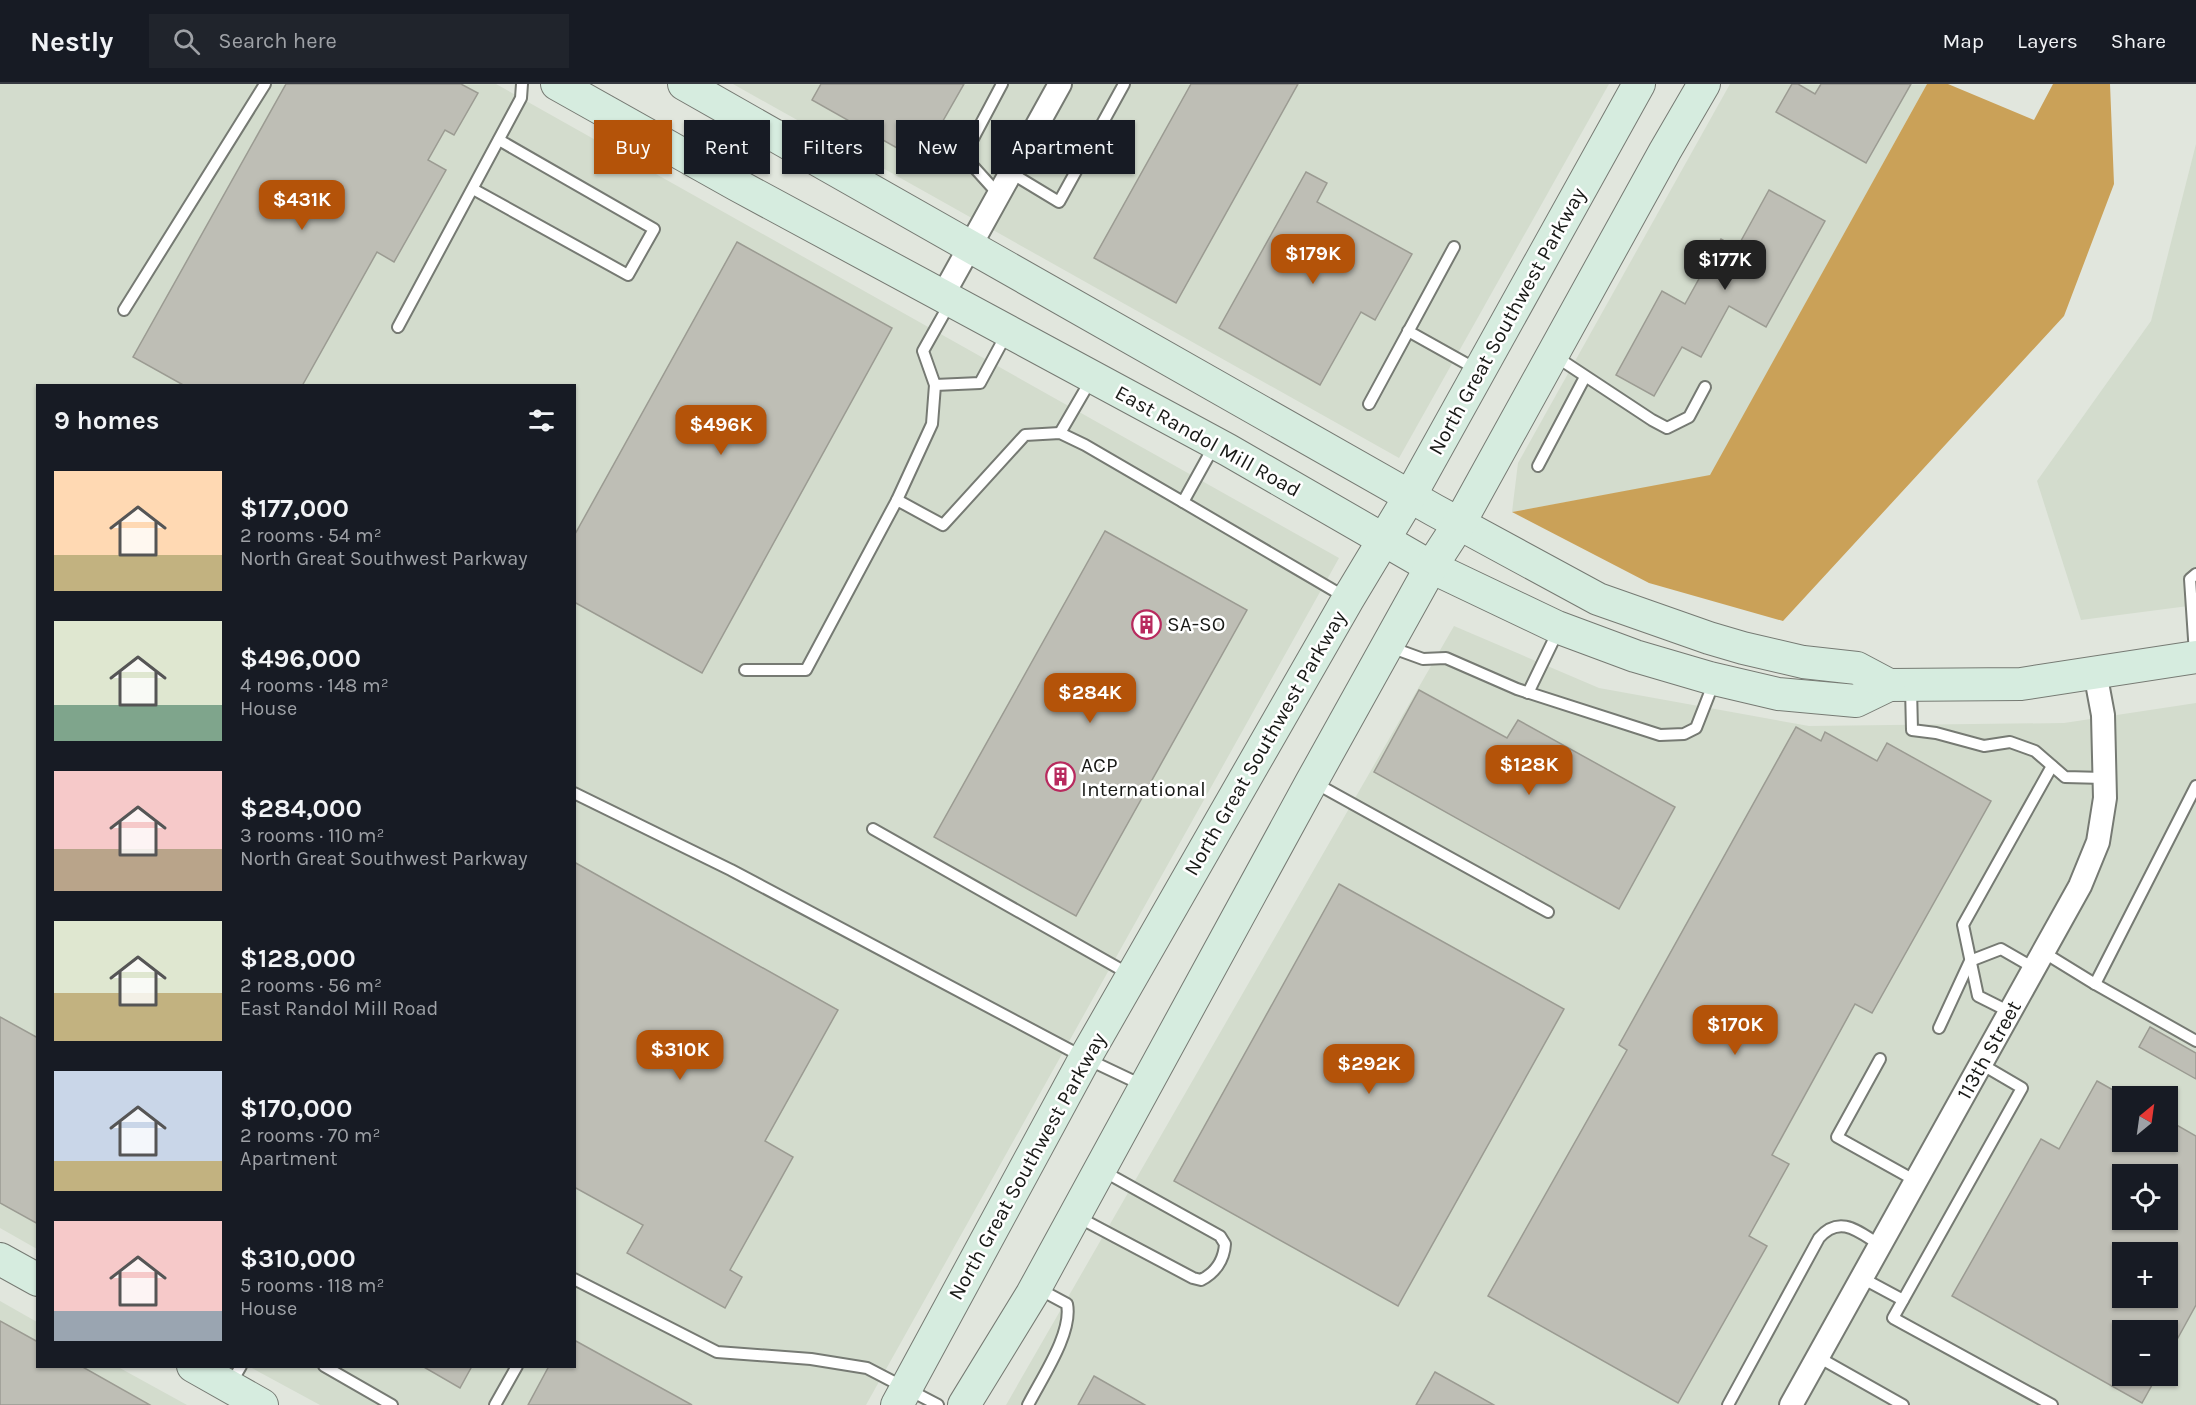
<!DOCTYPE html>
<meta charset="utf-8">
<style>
:root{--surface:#171b24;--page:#20242c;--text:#f1f3f6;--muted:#9ea1a6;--line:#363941;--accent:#b45309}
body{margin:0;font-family:Karla,sans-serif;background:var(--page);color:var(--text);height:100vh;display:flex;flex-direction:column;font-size:22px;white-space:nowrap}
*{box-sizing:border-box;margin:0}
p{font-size:20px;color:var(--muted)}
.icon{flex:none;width:33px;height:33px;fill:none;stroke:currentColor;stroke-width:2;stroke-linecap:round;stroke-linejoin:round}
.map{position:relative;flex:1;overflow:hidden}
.sheet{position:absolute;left:36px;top:300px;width:540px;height:984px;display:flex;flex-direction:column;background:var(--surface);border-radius:0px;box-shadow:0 2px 4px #0004}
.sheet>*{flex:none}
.top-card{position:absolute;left:594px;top:36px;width:570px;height:54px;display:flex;gap:12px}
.needle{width:39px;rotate:29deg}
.controls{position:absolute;left:2112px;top:1002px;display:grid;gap:12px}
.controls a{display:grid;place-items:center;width:66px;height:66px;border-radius:0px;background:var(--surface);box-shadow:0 2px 4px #0004;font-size:30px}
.price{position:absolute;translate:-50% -51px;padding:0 14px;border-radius:12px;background:var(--accent);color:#fff;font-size:20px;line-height:39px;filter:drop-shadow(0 2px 3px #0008)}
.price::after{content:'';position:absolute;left:50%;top:36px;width:18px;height:14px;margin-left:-9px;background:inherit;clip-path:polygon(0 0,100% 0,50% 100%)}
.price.on{background:#222;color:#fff}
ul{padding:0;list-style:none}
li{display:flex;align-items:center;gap:18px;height:150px;padding:0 18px}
li span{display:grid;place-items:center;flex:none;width:168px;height:120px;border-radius:0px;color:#555}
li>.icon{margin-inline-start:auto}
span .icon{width:72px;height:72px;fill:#fffc;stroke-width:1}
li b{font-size:26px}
h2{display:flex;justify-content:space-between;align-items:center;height:72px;padding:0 18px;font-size:26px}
.chip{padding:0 21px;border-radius:0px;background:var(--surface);box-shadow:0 2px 4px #0004;font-size:21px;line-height:54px}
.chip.on{background:var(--accent);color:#fff}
header{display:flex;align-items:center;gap:36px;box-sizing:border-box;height:84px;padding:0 30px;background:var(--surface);border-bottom:2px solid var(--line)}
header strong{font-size:28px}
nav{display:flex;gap:33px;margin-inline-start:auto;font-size:21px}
.search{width:420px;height:54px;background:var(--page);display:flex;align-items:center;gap:15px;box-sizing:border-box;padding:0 21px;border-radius:0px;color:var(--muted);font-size:22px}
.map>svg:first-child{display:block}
</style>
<header>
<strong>Nestly</strong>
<div class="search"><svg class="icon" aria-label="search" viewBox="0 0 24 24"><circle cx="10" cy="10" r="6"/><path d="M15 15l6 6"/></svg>Search here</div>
<nav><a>Map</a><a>Layers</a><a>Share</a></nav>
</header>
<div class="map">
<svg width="2196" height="1321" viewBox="0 0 2196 1321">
<rect width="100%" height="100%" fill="#e1e6dd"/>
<g fill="#d3dccd" fill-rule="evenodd">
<path d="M 0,0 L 496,0 L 1339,474 L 866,1321 L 320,1321 L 250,1283 L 574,1282 L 574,302 L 38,302 L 37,1165 L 0,1144 Z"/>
<path d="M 733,0 L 1609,0 L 1399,374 Z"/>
<path d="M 1730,0 L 1927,0 L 1710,392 L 1512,428 L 1518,379 Z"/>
<path d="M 2196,60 L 2196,521 L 2081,536 L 2037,397 L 2151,237 Z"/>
<path d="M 1454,542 L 1599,604 L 1809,642 L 2064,639 L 2196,619 L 2196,1321 L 1006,1321 ZM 2122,1012 L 2168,1012 L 2168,1058 L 2122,1058 ZM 2122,1090 L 2168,1090 L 2168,1136 L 2122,1136 ZM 2122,1168 L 2168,1168 L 2168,1214 L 2122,1214 ZM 2122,1246 L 2168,1246 L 2168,1292 L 2122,1292 Z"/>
<path d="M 0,1217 L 37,1238 L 38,1282 L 118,1283 L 187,1321 L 0,1321 Z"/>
</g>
<path fill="#caa158" d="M 1927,0 L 1948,0 L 2034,36 L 2053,0 L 2110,0 L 2114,100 L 2064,232 L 1783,537 L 1649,499 L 1512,428 L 1710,391 Z"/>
<g fill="#bebeb5" stroke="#9b9b92" stroke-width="1.5" fill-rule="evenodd">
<path d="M 286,0 L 461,0 L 478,9 L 454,51 L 445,46 L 428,76 L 446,86 L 394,178 L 377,168 L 302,302 L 185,302 L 133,273 Z"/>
<path d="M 821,0 L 964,0 L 920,77 L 812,16 Z"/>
<path d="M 1191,0 L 1298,0 L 1176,219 L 1094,174 Z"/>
<path d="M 1792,0 L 1798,0 L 1815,10 L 1821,0 L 1911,0 L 1866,79 L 1776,28 Z"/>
<path d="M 1306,88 L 1327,99 L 1317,118 L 1412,170 L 1375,236 L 1361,228 L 1320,301 L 1219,244 Z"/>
<path d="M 1769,106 L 1825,137 L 1766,243 L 1729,222 L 1701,273 L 1682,263 L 1654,312 L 1616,291 L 1662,207 L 1685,220 L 1721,155 L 1737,164 Z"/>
<path d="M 737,158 L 892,244 L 702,589 L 574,518 L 574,452 Z"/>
<path d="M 1105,447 L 1247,526 L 1076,832 L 934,753 Z"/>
<path d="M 1419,606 L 1507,654 L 1518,636 L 1675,723 L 1619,825 L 1374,688 Z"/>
<path d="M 1796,643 L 1821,657 L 1825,648 L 1877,677 L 1887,659 L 1991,717 L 1872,929 L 1855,920 L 1772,1071 L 1789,1080 L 1749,1152 L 1767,1162 L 1678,1319 L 1488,1212 L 1627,966 L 1619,961 Z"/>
<path d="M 574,778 L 838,926 L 765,1057 L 793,1073 L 730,1186 L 742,1193 L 725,1224 L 627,1169 L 643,1141 L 574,1103 Z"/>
<path d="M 1339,800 L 1564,925 L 1398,1222 L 1174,1097 Z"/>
<path d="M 0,933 L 38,954 L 38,1140 L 0,1119 Z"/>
<path d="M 2150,943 L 2196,969 L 2196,995 L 2139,963 Z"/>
<path d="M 2097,997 L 2122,1011 L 2122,1058 L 2168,1058 L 2168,1036 L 2196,1052 L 2196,1221 L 2168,1272 L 2168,1246 L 2122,1246 L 2122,1292 L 2157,1292 L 2142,1319 L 1952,1212 L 2041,1055 L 2059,1065 ZM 2122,1090 L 2168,1090 L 2168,1136 L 2122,1136 ZM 2122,1168 L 2168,1168 L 2168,1214 L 2122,1214 Z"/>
<path d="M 0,1237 L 38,1258 L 38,1282 L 81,1282 L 150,1321 L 0,1321 Z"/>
<path d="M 574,1256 L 692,1321 L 528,1321 L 549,1282 L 574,1282 Z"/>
<path d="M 422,1282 L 472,1282 L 460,1304 Z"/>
<path d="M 1435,1288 L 1494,1321 L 1416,1321 Z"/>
<path d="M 1094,1292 L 1145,1321 L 1078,1321 Z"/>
</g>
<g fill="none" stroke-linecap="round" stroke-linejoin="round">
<defs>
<g id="lane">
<path d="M 1011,89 L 1059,118 L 1124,0"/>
<path d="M 473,105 L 628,191 L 654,145 L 499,56"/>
<path d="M 999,111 L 972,81 L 967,66 L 1002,0"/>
<path d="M 124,226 L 265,0"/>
<path d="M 398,243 L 521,14 L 522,0"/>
<path d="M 1408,247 L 1476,285"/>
<path d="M 1555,272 L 1652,336 L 1667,344 L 1689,333 L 1705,303"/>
<path d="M 935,301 L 980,299 L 1007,249"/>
<path d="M 1369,320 L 1454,163"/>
<path d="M 1060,349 L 1092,294"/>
<path d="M 1214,362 L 1183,418 L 1345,513"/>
<path d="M 1538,382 L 1585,293"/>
<path d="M 897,416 L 943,441 L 1025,351 L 1060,349 L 1085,361 L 1183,418"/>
<path d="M 1390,563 L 1423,575 L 1446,574 L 1517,605 L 1660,651 L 1684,650 L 1696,644 L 1714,598"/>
<path d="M 2195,570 L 2190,495 L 2196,490"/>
<path d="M 745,586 L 806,586 L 897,416 L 932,340 L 935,301 L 923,267 L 950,219"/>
<path d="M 1911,604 L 1912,646 L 1936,649 L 1984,662 L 2010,658 L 2035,667 L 2065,693 L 2104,694"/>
<path d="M 1528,609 L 1558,547"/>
<path d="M 1315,699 L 1548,828"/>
<path d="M 574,709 L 731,786 L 1085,974 L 1142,1001"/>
<path d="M 873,745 L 1129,890"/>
<path d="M 2043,868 L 2095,900 L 2196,957"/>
<path d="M 2095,900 L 2196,702"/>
<path d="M 2010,928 L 1978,912 L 1963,841 L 2052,682"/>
<path d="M 1939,944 L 1970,877 L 2001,865 L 2034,884"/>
<path d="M 1880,975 L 1837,1053 L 1916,1097"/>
<path d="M 1981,980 L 2022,1004 L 1893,1234 L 2052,1321"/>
<path d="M 1076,1132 L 1193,1194 L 1201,1196 C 1215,1189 1224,1176 1225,1160 L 1220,1152 L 1103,1087"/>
<path d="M 1862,1194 L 1903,1216"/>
<path d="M 574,1195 L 717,1268 L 811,1275 L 867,1284 L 938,1321"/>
<path d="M 1818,1273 L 1903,1321"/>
<path d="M 324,1282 L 392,1321"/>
<path d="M 230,1301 L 241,1282"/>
<path d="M 495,1321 L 517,1282"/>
<path d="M 1028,1321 C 1041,1295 1073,1249 1067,1220 L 1039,1205"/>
<path d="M 1728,1321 L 1819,1154 C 1840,1130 1859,1148 1880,1161"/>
</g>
<g id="street">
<path d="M 943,211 L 1060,0"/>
<path d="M 1791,1321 L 2080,802 L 2098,758 L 2105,714 L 2103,631 L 2095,588"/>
</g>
<g id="secondary">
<path d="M 557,0 L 737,101 L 1228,366 L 1431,483 L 1557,543 L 1635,572 L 1710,594 L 1778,610 L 1856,617 L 1889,601 L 2021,600 L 2196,573"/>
<path d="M 684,0 L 1434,426 L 1598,515 L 1709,554 L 1743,564 L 1803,578 L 1857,584 L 1889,601"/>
<path d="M 0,1175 L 38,1196"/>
<path d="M 193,1282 L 262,1321"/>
<path d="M 897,1321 L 1085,974 L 1348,515 L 1410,412 L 1639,0"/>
<path d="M 964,1321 L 1032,1210 L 1312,697 L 1431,483 L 1459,440 L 1665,67 L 1704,0"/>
</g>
</defs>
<use href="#lane" stroke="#767a73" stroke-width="14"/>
<use href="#street" stroke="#767a73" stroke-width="26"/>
<use href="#secondary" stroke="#767a73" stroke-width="34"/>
<use href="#lane" stroke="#fff" stroke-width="10"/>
<use href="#street" stroke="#fff" stroke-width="22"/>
<use href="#secondary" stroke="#d6ecdf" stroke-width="32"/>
</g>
<defs>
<symbol id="building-ring" viewBox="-11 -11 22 22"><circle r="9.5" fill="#fff" stroke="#b82a5e" stroke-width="1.5"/><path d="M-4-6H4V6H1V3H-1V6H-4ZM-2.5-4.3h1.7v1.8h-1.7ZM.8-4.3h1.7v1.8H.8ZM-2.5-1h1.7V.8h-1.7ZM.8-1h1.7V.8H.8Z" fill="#b82a5e"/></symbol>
</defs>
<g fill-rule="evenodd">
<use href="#building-ring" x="1130" y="524" width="33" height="33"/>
<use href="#building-ring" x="1044" y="676" width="33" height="33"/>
</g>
<g text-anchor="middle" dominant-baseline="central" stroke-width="5" stroke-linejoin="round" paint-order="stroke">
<g font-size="21" fill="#181916" stroke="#fff">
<text transform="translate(1507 237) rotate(-61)">North Great Southwest Parkway</text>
<text transform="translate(1208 357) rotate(29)">East Randol Mill Road</text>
<text transform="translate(1265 659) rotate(-60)">North Great Southwest Parkway</text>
<text transform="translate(1989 966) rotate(-61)">113th Street</text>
<text transform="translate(1027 1082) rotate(-61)">North Great Southwest Parkway</text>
</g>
<g font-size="21" fill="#181916" stroke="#fff" text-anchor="start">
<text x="1167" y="540">SA-SO</text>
<text x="1081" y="681">ACP<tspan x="1081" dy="24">International</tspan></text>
</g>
</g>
</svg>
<div class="controls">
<a><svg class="needle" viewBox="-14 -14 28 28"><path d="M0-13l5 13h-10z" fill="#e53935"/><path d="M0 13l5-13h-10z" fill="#9ea1a6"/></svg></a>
<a><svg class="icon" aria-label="locate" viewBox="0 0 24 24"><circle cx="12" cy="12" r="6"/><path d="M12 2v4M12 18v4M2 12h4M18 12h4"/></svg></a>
<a>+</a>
<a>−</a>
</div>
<b class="price" style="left:302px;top:147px">$431K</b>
<b class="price" style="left:1313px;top:201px">$179K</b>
<b class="price on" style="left:1725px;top:207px">$177K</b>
<b class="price" style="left:721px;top:372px">$496K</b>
<b class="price" style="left:1090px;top:640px">$284K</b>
<b class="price" style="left:1529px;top:712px">$128K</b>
<b class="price" style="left:1735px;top:972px">$170K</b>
<b class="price" style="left:680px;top:997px">$310K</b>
<b class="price" style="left:1369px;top:1011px">$292K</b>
<div class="top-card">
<a class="chip on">Buy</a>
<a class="chip">Rent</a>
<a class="chip">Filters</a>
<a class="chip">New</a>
<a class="chip">Apartment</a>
</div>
<section class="sheet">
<h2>9 homes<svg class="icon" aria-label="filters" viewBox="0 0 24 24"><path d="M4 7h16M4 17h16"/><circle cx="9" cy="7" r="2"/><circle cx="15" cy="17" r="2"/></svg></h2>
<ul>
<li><span style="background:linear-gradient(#ffd9b3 70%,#c2b280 0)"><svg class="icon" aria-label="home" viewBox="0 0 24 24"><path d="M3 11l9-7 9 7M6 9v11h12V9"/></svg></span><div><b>$177,000</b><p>2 rooms · 54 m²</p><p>North Great Southwest Parkway</p></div></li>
<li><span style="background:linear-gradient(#dfe7d0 70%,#7fa58c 0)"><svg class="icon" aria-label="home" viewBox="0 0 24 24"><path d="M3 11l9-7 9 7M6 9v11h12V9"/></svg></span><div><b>$496,000</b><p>4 rooms · 148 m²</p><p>House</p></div></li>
<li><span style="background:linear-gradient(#f6c9c9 65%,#b9a48a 0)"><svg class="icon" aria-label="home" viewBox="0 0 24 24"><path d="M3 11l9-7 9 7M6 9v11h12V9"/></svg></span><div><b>$284,000</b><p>3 rooms · 110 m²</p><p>North Great Southwest Parkway</p></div></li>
<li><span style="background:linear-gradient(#dfe7d0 60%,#c2b280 0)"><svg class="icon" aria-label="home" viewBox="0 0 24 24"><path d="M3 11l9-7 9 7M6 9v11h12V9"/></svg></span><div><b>$128,000</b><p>2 rooms · 56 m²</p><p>East Randol Mill Road</p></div></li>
<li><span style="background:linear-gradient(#c9d6e8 75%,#c2b280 0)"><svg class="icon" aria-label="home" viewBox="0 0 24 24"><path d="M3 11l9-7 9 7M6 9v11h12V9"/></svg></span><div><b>$170,000</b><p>2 rooms · 70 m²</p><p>Apartment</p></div></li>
<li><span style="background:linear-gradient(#f6c9c9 75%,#9aa5b1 0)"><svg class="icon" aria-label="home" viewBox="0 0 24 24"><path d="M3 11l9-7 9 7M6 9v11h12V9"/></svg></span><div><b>$310,000</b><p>5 rooms · 118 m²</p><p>House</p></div></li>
</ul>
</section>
</div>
